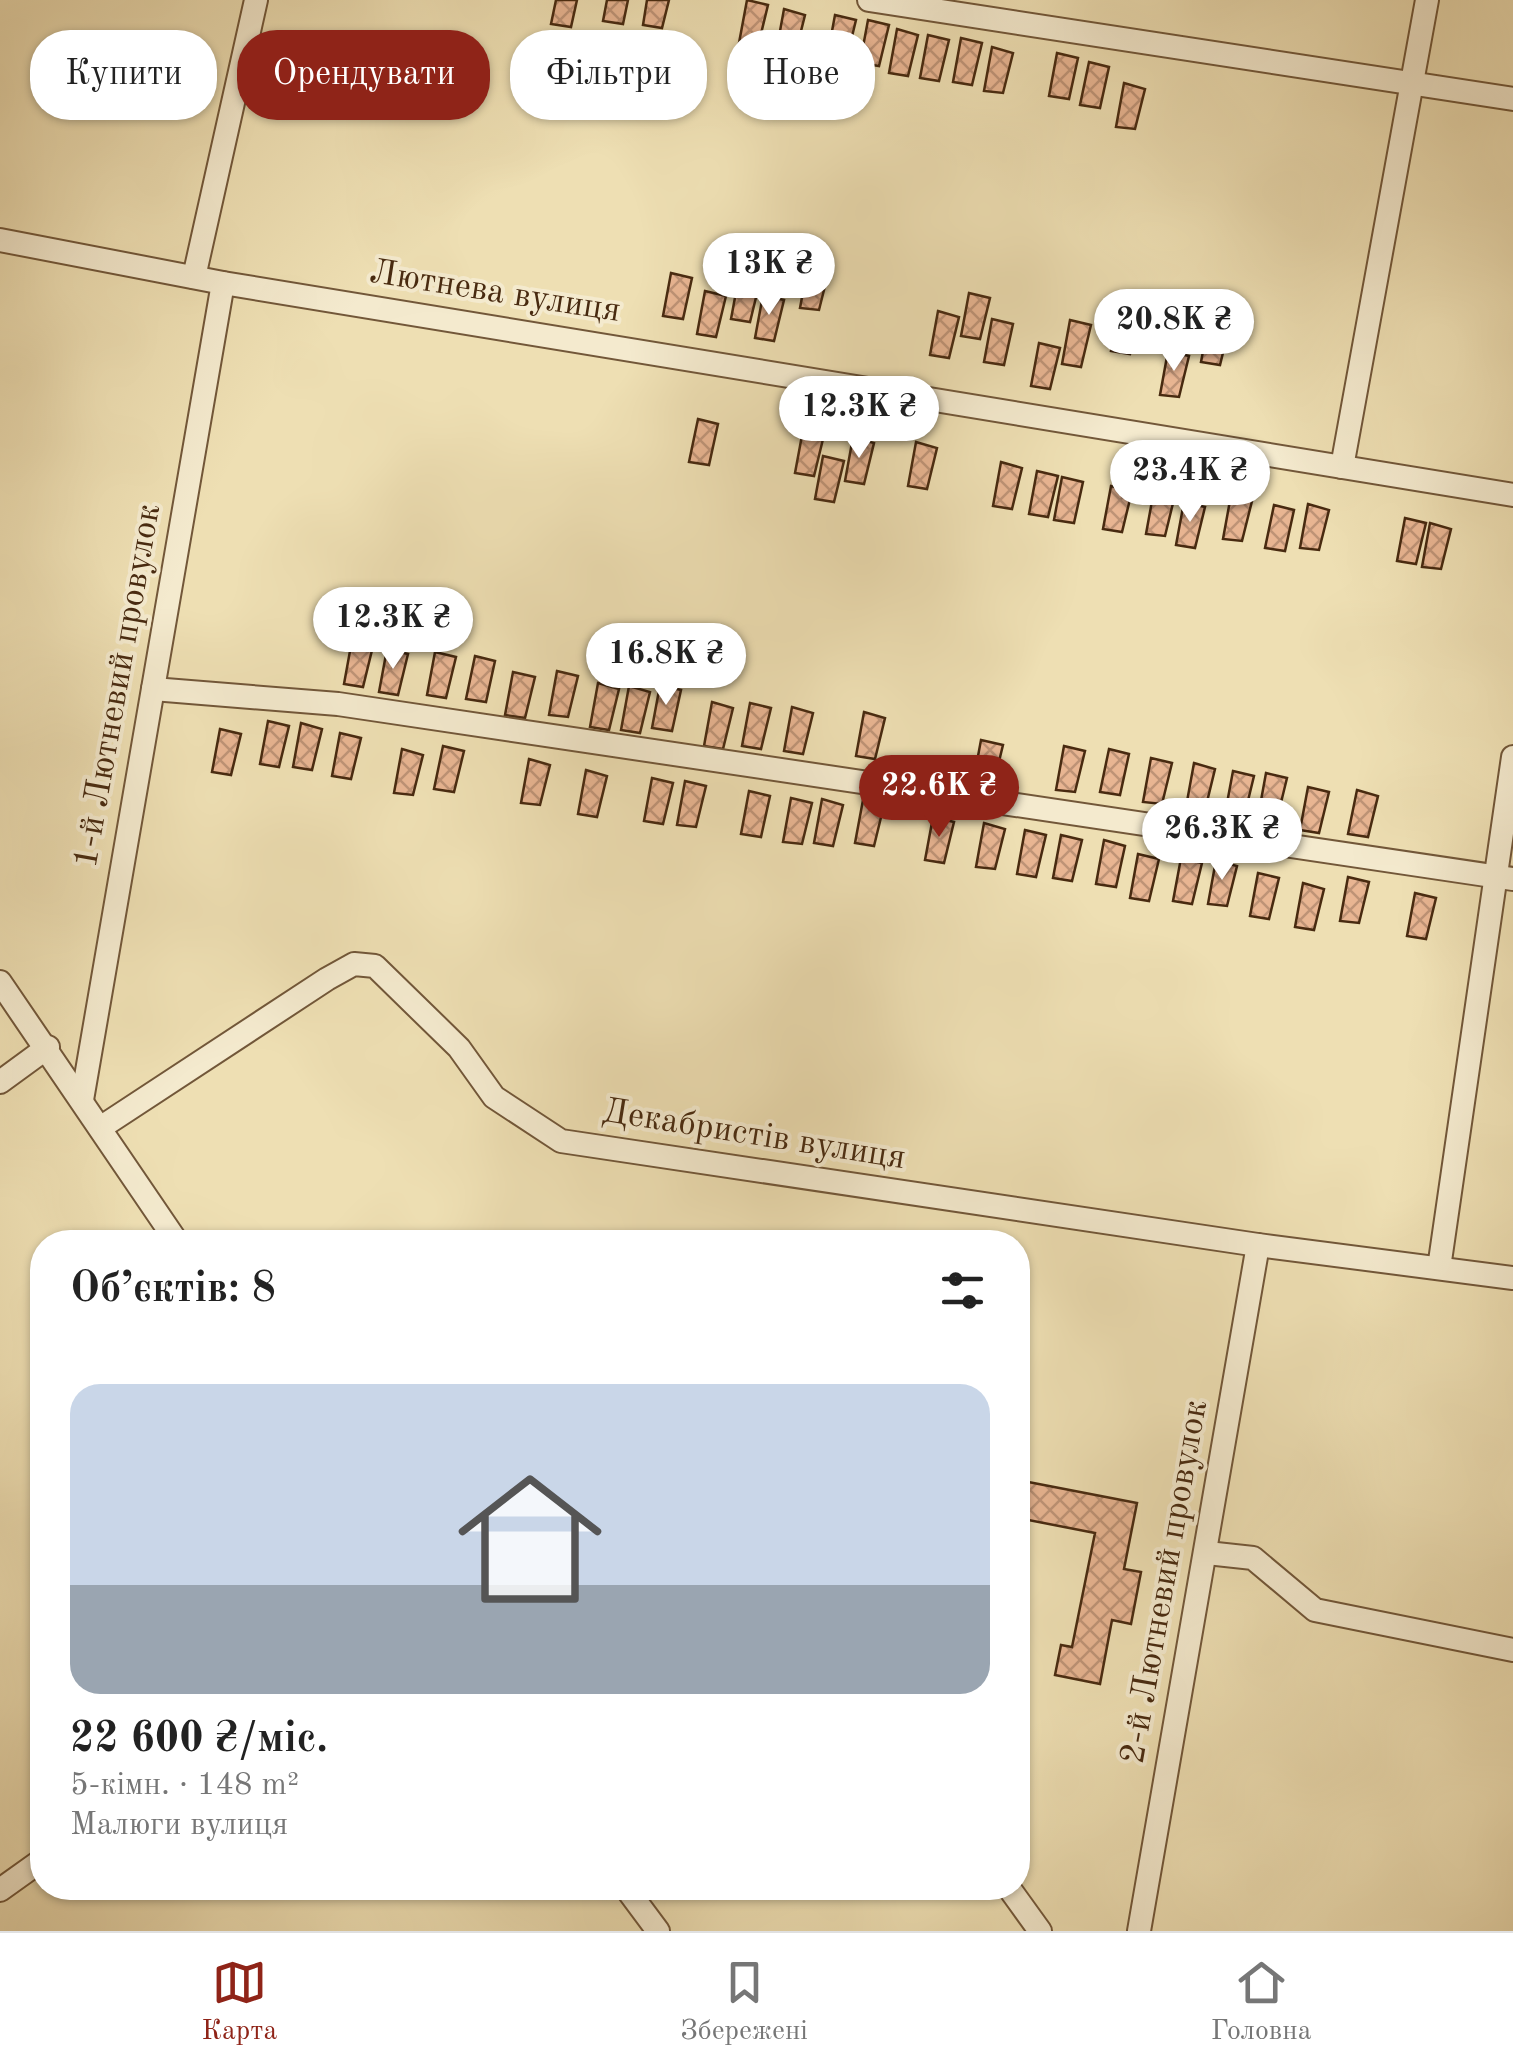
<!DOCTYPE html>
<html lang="uk">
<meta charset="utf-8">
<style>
:root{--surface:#fff;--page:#f6f6f6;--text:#222;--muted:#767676;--line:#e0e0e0;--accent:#8f2418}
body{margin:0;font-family:"Old Standard TT",serif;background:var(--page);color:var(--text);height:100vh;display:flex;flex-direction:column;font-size:38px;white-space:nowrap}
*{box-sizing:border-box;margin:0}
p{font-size:32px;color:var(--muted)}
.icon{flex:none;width:55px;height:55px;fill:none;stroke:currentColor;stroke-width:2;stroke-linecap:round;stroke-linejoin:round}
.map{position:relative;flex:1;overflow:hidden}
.sheet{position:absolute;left:30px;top:1230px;width:1000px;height:670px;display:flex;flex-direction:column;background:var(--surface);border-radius:40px;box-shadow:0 2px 8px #0004}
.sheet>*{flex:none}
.banner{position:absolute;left:30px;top:30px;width:1000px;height:90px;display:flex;gap:20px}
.price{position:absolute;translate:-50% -85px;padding:0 22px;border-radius:35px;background:#fff;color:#222;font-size:32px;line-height:65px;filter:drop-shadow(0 2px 5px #0008)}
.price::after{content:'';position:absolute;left:50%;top:60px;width:30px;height:22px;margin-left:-15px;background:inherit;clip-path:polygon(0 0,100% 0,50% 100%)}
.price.on{background:var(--accent);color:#fff}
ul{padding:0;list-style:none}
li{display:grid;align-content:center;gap:20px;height:530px;padding:0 40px}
li span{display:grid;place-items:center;height:310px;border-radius:30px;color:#555}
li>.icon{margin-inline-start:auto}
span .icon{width:180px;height:180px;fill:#fffc;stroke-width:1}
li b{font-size:42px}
h2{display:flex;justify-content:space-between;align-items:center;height:120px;padding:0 40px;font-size:42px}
.chip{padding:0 35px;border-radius:40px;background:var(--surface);box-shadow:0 2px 8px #0004;font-size:35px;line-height:90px}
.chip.on{background:var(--accent);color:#fff}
.tabs{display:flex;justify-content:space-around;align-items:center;height:140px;border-top:2px solid var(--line);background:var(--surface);font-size:28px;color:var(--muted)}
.tabs a{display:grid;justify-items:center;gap:5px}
.tabs .on{color:var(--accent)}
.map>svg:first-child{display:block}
</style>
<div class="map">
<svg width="1513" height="1931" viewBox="0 0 1513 1931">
<defs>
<pattern id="building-cross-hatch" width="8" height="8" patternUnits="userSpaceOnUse" patternTransform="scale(2.5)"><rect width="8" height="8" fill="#e8b592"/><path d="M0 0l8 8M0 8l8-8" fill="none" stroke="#be9376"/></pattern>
</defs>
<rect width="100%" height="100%" fill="#eedfb3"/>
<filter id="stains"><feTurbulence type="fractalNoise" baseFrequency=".002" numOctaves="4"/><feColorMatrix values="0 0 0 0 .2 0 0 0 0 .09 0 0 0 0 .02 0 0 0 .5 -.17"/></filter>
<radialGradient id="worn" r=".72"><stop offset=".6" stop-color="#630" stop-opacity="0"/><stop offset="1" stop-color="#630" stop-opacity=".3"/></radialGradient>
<g fill="url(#building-cross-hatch)" stroke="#482a10" stroke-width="2.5">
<path d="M 556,0 L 577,0 L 571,27 L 551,24 Z"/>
<path d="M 607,0 L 628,0 L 623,24 L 603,21 Z"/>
<path d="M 647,0 L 669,0 L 662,28 L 643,25 Z"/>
<path d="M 747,0 L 768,5 L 758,46 L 739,43 Z"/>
<path d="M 784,9 L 805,15 L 795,55 L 776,53 Z"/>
<path d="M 835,15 L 856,20 L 846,61 L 827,58 Z"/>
<path d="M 868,20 L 889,25 L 879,66 L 860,63 Z"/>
<path d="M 897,29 L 918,35 L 908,76 L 889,73 Z"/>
<path d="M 928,35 L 949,40 L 939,81 L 920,78 Z"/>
<path d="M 961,38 L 982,43 L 972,85 L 953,82 Z"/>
<path d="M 992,47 L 1013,53 L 1003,93 L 984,91 Z"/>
<path d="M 1057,53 L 1078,58 L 1069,99 L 1049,96 Z"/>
<path d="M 1089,62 L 1109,67 L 1100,108 L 1080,105 Z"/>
<path d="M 1124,83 L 1145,89 L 1135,129 L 1116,127 Z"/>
<path d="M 808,265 L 829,270 L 819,310 L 800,308 Z"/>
<path d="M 671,273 L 692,278 L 683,319 L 663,316 Z"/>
<path d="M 739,276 L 760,281 L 750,322 L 731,319 Z"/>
<path d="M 705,291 L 726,296 L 716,337 L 697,334 Z"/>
<path d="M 969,293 L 990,298 L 980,339 L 961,336 Z"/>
<path d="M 763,295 L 784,300 L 774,341 L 755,338 Z"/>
<path d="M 1119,308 L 1140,313 L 1130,354 L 1111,351 Z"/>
<path d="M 938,311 L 959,317 L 949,358 L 930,355 Z"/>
<path d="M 992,319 L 1013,324 L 1004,365 L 984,362 Z"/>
<path d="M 1209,319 L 1230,324 L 1220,365 L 1201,362 Z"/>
<path d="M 1070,320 L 1091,325 L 1081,367 L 1062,364 Z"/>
<path d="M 1039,343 L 1060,348 L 1050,389 L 1031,386 Z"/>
<path d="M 1168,351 L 1189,356 L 1179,397 L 1160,395 Z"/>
<path d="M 698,419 L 718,424 L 709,465 L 689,462 Z"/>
<path d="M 803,430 L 824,435 L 814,476 L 795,473 Z"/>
<path d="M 853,437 L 874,443 L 864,484 L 845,481 Z"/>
<path d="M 916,442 L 937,448 L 927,489 L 908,486 Z"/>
<path d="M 823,456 L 844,461 L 834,502 L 815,499 Z"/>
<path d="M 1001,462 L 1022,468 L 1012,509 L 993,506 Z"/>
<path d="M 1037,471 L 1058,476 L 1048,517 L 1029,514 Z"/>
<path d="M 1062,477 L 1083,482 L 1074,523 L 1054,520 Z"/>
<path d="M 1111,486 L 1132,491 L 1122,532 L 1103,529 Z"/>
<path d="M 1154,490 L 1175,495 L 1165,536 L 1146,534 Z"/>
<path d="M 1231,495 L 1252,501 L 1242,541 L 1223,539 Z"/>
<path d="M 1184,502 L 1205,507 L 1195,548 L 1176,545 Z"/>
<path d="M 1308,504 L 1329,510 L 1319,550 L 1300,548 Z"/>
<path d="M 1274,505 L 1294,510 L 1285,551 L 1265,548 Z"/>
<path d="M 1405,518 L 1426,523 L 1416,564 L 1397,561 Z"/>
<path d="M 1430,523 L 1451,529 L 1441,569 L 1422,567 Z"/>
<path d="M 352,640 L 373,646 L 363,687 L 344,684 Z"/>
<path d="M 387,649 L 408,654 L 398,695 L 379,692 Z"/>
<path d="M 435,652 L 456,657 L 446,698 L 427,695 Z"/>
<path d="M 475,656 L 495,661 L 486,702 L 466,699 Z"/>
<path d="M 557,671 L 578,676 L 568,717 L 549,715 Z"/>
<path d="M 513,672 L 535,677 L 525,718 L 505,715 Z"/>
<path d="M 598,683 L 619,689 L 609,730 L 590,727 Z"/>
<path d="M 660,685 L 681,690 L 672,731 L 652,728 Z"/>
<path d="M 629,686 L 650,692 L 640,733 L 621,730 Z"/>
<path d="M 712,702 L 733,708 L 723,749 L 704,746 Z"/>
<path d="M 750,703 L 771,708 L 761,749 L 742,746 Z"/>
<path d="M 792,707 L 813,713 L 803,754 L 784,751 Z"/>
<path d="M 864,712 L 885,718 L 875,759 L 856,756 Z"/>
<path d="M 268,721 L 289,726 L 279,767 L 260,764 Z"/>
<path d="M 301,723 L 322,729 L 312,770 L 293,767 Z"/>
<path d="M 220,729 L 241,734 L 231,775 L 212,772 Z"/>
<path d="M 340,733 L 361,738 L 351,779 L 332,776 Z"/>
<path d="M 981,740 L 1003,745 L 993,786 L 973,783 Z"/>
<path d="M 443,746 L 464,751 L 454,792 L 434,789 Z"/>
<path d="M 1064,746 L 1085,751 L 1075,792 L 1056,790 Z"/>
<path d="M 402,749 L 423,755 L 413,795 L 394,793 Z"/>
<path d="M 1109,749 L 1129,754 L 1120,795 L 1100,792 Z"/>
<path d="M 1151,758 L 1172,763 L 1162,804 L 1143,802 Z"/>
<path d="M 529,759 L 550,765 L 540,805 L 521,803 Z"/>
<path d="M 1194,763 L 1215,769 L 1205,810 L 1186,807 Z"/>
<path d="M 586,770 L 607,776 L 597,817 L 578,814 Z"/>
<path d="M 1233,771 L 1254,776 L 1244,817 L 1225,814 Z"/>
<path d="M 1266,773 L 1287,778 L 1277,819 L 1258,817 Z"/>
<path d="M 652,778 L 673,783 L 663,824 L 644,821 Z"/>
<path d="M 685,781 L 706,786 L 696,827 L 677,825 Z"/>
<path d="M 1308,787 L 1329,792 L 1319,833 L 1300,830 Z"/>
<path d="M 1357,790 L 1378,796 L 1368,837 L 1348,834 Z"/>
<path d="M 749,791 L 770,796 L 761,837 L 741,834 Z"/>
<path d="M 791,798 L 812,803 L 802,844 L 783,842 Z"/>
<path d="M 822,799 L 843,805 L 833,846 L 814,843 Z"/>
<path d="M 863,800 L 884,805 L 874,846 L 855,843 Z"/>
<path d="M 933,817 L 954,822 L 944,863 L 925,860 Z"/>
<path d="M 984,823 L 1005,829 L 995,869 L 976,867 Z"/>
<path d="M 1025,830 L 1046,835 L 1036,877 L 1017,874 Z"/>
<path d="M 1061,835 L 1082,840 L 1072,881 L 1053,878 Z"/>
<path d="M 1104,840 L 1125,846 L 1116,887 L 1096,884 Z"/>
<path d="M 1138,854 L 1159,859 L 1149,901 L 1130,898 Z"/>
<path d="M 1181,858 L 1202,863 L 1192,904 L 1173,901 Z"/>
<path d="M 1216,860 L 1237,866 L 1227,906 L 1208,904 Z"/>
<path d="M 1258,873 L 1279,878 L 1269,919 L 1250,916 Z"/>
<path d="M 1348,877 L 1369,882 L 1359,923 L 1340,921 Z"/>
<path d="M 1303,883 L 1324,889 L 1314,930 L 1295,927 Z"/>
<path d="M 1415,893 L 1436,898 L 1426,939 L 1407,936 Z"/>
<path d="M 1018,1480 L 1137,1503 L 1124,1569 L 1141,1572 L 1131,1624 L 1112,1620 L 1100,1684 L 1055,1675 L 1061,1645 L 1072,1647 L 1095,1533 L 1018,1518 Z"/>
</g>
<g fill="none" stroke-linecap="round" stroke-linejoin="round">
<defs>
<g id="minor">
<path d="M 869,0 L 1513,99"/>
<path d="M 0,240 L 223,283 L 1513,495"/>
<path d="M 194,277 L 256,0"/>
<path d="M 1342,467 L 1427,0"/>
<path d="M 153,689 L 338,704 L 1513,879"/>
<path d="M 0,982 L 177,1242"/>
<path d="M 0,1082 L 48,1047"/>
<path d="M 82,1100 L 223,283"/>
<path d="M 100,1128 L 327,979 L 354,964 L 375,966 L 459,1048 L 494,1097 L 561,1141 L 1258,1245 L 1513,1278"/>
<path d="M 1439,1268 L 1513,757"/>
<path d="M 1207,1553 L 1253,1558 L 1315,1610 L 1513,1650"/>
<path d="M 626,1888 L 658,1931"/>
<path d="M 1009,1888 L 1040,1931"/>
<path d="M 0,1890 L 42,1860"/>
<path d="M 1139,1931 L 1258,1245"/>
</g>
</defs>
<use href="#minor" stroke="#725739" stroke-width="26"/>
<use href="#minor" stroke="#f4eace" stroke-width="22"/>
</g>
<g text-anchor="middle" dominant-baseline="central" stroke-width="8" stroke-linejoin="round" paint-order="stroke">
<g font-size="35" fill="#482a10" stroke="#f4eace">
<text transform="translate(495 292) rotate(9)">Лютнева вулиця</text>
<text transform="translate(118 686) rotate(-80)">1-й Лютневий провулок</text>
<text transform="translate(754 1135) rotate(9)">Декабристів вулиця</text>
<text transform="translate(1165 1582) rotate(-80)">2-й Лютневий провулок</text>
</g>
</g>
<rect width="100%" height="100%" filter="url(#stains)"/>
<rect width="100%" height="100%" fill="url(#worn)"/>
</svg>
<b class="price" style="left:769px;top:318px">13K ₴</b>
<b class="price" style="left:1174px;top:374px">20.8K ₴</b>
<b class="price" style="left:859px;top:461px">12.3K ₴</b>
<b class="price" style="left:1190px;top:525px">23.4K ₴</b>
<b class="price" style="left:393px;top:672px">12.3K ₴</b>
<b class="price" style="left:666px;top:708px">16.8K ₴</b>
<b class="price on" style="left:939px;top:840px">22.6K ₴</b>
<b class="price" style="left:1222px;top:883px">26.3K ₴</b>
<div class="banner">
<a class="chip">Купити</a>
<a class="chip on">Орендувати</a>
<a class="chip">Фільтри</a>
<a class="chip">Нове</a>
</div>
<section class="sheet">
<h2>Об’єктів: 8<svg class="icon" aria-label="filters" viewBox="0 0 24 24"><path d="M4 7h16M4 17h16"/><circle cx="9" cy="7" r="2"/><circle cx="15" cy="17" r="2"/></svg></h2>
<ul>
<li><span style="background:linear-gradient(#c9d6e8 65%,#9aa5b1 0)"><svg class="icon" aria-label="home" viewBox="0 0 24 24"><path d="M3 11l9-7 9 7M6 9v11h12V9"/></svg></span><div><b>22 600 ₴/міс.</b><p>5-кімн. · 148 m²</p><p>Малюги вулиця</p></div></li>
</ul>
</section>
</div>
<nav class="tabs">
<a class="on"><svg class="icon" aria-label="map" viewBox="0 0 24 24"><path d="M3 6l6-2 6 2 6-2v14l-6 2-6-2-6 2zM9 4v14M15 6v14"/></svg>Карта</a>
<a><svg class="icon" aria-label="saved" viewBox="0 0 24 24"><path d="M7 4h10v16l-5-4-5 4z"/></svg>Збережені</a>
<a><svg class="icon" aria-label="home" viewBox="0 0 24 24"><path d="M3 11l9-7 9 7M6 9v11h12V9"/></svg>Головна</a>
</nav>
